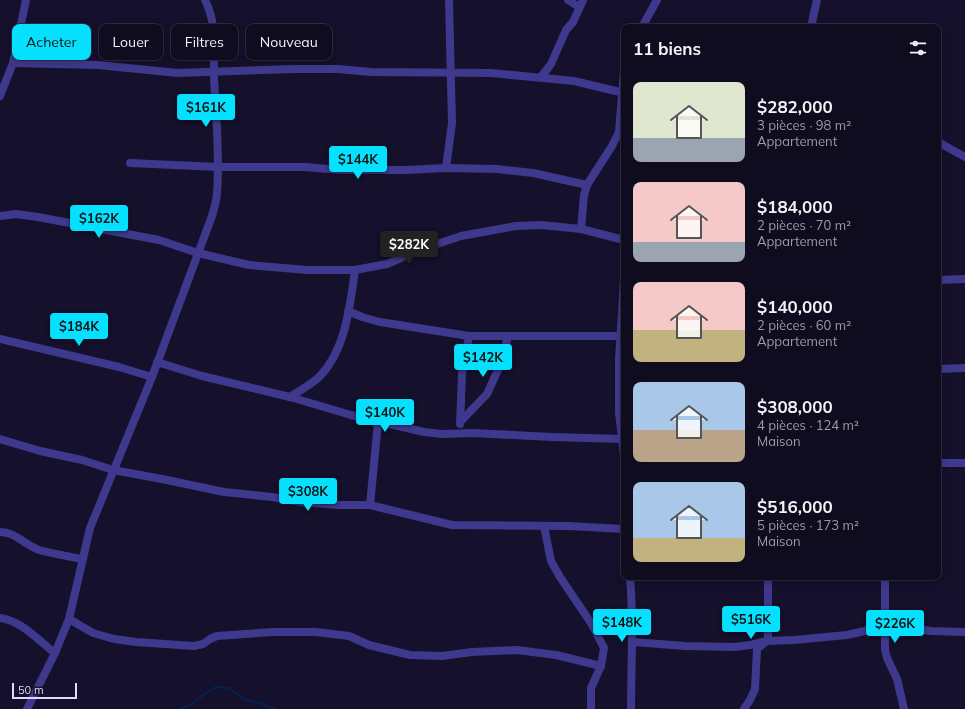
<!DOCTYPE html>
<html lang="fr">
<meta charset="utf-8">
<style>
:root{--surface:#100c20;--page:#1e1a2d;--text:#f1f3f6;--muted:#9c9ba5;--line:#302c3e;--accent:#06e0ff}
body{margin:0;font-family:Mulish,sans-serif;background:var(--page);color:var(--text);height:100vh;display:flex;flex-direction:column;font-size:15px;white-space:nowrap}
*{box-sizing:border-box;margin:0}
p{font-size:13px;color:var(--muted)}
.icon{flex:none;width:22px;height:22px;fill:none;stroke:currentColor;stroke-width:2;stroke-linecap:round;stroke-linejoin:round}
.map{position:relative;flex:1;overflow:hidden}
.sheet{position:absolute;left:621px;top:24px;width:320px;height:556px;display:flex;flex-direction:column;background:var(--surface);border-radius:8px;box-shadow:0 2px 10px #0003,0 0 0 1px var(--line)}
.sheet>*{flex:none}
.guide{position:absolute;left:12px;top:24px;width:380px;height:36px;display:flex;gap:8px}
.scale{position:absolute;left:12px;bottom:10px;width:65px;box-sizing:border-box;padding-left:4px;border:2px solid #dfdaff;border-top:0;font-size:11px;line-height:14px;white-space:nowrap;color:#dfdaff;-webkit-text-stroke:3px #15102b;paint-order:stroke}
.price{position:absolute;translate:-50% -34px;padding:0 9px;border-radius:4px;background:var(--accent);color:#111;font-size:13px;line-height:26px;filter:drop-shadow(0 1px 2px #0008)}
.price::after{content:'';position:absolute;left:50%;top:24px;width:12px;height:9px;margin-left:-6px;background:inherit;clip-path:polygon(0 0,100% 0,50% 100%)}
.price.current{background:#222;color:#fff}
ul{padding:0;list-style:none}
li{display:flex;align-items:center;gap:12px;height:100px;padding:0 12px}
li span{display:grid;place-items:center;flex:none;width:112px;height:80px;border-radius:8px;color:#555}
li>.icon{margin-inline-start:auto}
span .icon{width:48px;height:48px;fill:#fffc;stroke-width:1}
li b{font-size:17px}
h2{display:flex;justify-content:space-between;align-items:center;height:48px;padding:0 12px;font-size:17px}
.tag{padding:0 14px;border-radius:8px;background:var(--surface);box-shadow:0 2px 10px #0003,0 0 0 1px var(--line);font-size:14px;line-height:36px}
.tag.current{background:var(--accent);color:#111}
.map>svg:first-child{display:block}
</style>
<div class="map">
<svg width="965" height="709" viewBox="0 0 965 709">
<rect width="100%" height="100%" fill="#15102b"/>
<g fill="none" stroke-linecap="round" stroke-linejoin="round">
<path stroke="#081f4b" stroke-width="2.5" d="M 181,709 L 193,703 L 203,695 L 216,687 L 229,688 L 246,700 L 260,703 L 275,709"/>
<g stroke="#3e398c" stroke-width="8">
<path d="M 568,0 L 579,7"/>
<path d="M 642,27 L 657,0"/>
<path d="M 814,27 L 812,22 L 817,0"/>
<path d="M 13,63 L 98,65 L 178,73 L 293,69 L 338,69 L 371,72 L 491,73 L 574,81 L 624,93"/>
<path d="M 541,77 L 551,64 L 566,30 L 573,22 L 583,0"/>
<path d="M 0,96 L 13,63 L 26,0"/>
<path d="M 938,142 L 965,157"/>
<path d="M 130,163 L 218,167 L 305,167 L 340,170 L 407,170 L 446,168 L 497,169 L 533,173 L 587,185"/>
<path d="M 446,168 L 452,123 L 449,0"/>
<path d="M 0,216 L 16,214 L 38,217 L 159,240 L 198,253 L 249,265 L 307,270 L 355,270 L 387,264 L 419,250 L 461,236 L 516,226 L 541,225 L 581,229 L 624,240"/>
<path d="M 581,229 L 584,195 L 587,185 L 612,146 L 619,132 L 624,70"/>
<path d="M 624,279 L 619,360 L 619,413 L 624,455"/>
<path d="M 938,280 L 965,279"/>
<path d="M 348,311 L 362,317 L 380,322 L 469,336 L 621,336"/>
<path d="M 0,339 L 119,367 L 152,377"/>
<path d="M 157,362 L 202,376 L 290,397 L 351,415 L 424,432 L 442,434 L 473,433 L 552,437 L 622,439"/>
<path d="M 938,369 L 965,368"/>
<path d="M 290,397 C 300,390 313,384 321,375 C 346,348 350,305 355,270"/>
<path d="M 461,421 L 487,394 L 502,361 L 508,336"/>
<path d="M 460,424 L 462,374 L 469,336"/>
<path d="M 0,439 L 40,451 L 82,460 L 113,470 L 162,479 L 224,492 L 272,497 L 301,502 L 339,505 L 370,505 L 452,525 L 569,526 L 624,529"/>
<path d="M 938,463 L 965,463"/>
<path d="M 370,505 L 378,422"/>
<path d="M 544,526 L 551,561 L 560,577 L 591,623 L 604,648 L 601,666 L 591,688 L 591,709"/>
<path d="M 0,532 C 15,532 25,545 39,550 C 53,554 68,556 82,559"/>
<path d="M 630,577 C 634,621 631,665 631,709"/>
<path d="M 885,577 L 885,649 L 887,658 L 897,679 L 904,709"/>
<path d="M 0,618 C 22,621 38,640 55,653"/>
<path d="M 69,619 L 93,633 L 114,639 L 136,642 L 194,646 L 203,644 L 210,639 L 217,636 L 273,632 L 316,632 L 349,636 L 369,645 L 410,655 L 442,656 L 472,652 L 517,650 L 556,655 L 601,666"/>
<path d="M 633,642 L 685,646 L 735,647 L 750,645 L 767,641 L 794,640 L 847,635 L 878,628 L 885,624 L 931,631 L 965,632"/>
<path d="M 27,709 L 55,653 L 69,619 L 90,528 L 152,377 L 212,216 C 214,208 217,200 217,192 C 220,156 216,114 214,78 C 213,51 218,26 205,0"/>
<path d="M 744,709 L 750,700 L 755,689 L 757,649 L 767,641 L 768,637 L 768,577"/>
</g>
</g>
</svg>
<div class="scale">50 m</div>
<b class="price" style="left:206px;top:128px">$161K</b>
<b class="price" style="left:358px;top:180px">$144K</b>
<b class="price" style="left:99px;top:239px">$162K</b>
<b class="price current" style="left:409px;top:265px">$282K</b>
<b class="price" style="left:79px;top:347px">$184K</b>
<b class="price" style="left:483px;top:378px">$142K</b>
<b class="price" style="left:385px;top:433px">$140K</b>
<b class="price" style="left:308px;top:512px">$308K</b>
<b class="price" style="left:751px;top:640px">$516K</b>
<b class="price" style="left:622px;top:643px">$148K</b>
<b class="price" style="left:895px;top:644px">$226K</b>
<div class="guide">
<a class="tag current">Acheter</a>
<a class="tag">Louer</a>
<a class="tag">Filtres</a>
<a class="tag">Nouveau</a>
</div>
<section class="sheet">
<h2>11 biens<svg class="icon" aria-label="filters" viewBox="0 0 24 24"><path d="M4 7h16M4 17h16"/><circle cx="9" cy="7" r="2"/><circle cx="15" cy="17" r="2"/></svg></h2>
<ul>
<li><span style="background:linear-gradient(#dfe7d0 70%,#9aa5b1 0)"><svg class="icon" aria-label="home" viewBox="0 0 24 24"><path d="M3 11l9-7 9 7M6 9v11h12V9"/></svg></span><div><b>$282,000</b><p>3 pièces · 98 m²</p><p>Appartement</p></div></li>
<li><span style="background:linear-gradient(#f6c9c9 75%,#9aa5b1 0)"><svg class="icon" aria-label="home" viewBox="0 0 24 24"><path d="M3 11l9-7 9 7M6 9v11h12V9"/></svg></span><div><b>$184,000</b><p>2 pièces · 70 m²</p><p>Appartement</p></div></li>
<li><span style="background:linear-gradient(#f6c9c9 60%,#c2b280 0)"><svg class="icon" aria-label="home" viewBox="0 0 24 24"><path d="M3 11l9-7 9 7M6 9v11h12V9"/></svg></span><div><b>$140,000</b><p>2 pièces · 60 m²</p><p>Appartement</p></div></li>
<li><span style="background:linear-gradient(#a9c7e8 60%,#b9a48a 0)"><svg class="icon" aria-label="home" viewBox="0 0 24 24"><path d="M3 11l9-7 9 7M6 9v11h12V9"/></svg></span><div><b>$308,000</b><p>4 pièces · 124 m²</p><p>Maison</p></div></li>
<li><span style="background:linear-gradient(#a9c7e8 70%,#c2b280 0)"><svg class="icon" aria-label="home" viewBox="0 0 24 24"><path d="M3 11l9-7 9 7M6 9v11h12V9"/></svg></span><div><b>$516,000</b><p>5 pièces · 173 m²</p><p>Maison</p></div></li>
</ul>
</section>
</div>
